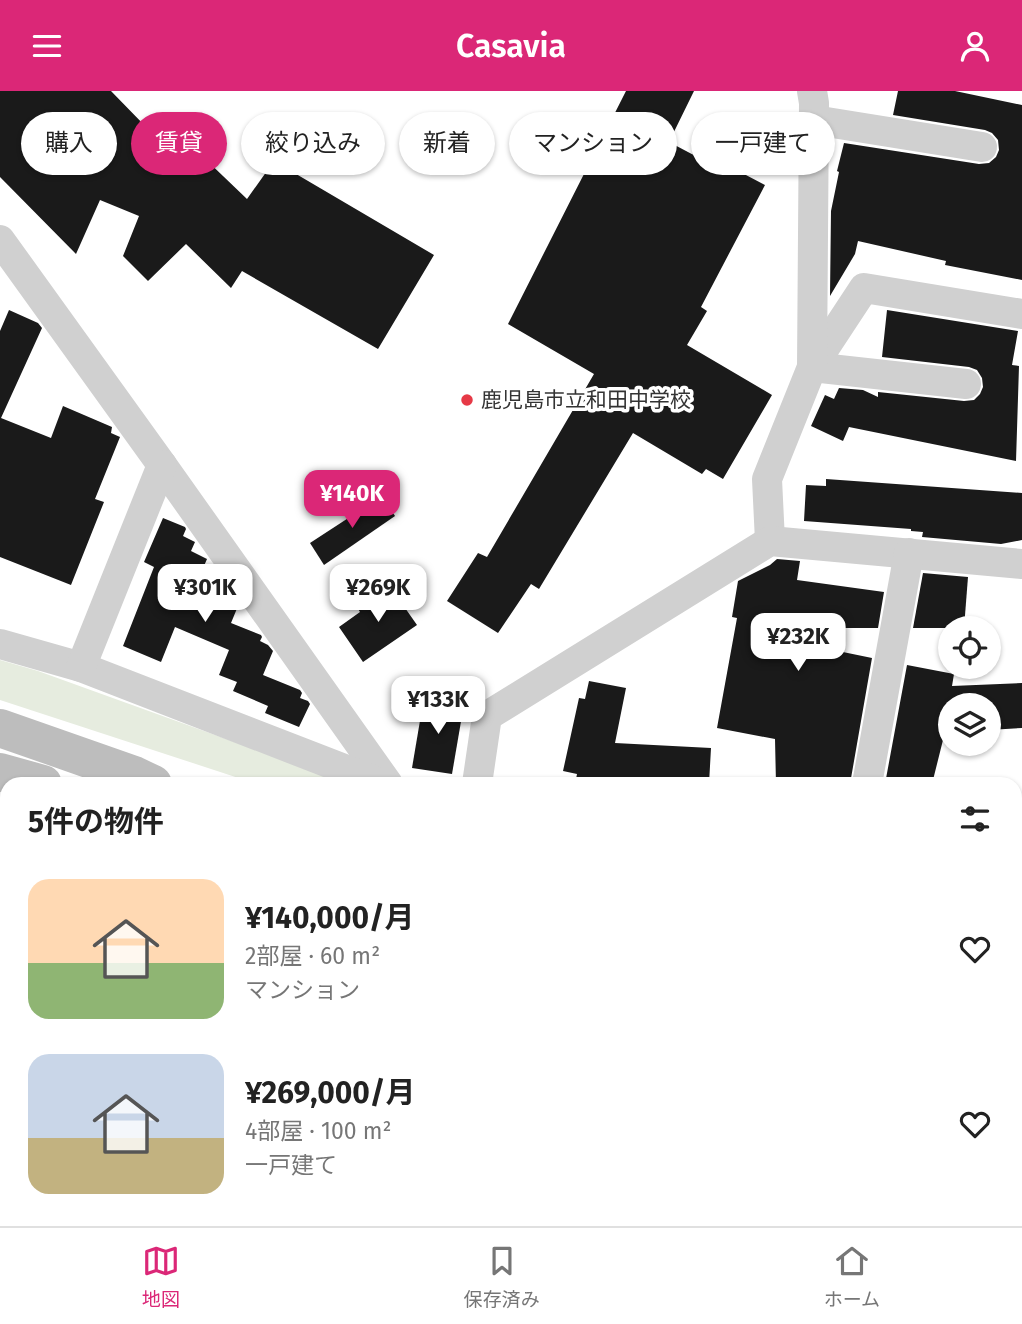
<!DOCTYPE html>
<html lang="ja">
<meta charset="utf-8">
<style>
:root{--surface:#fff;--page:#f2f2f2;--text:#222;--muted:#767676;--line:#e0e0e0;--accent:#db2777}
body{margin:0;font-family:"Fira Sans","Noto Sans JP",sans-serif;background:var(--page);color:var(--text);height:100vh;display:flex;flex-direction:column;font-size:26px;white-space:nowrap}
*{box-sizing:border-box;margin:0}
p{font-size:23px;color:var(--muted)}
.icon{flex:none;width:38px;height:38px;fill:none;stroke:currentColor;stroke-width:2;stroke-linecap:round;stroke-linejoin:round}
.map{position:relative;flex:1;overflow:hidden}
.side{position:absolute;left:0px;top:686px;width:1022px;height:450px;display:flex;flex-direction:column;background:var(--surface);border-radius:21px 21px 0 0;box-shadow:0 2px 5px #0004}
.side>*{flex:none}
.guide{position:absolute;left:21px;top:21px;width:980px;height:63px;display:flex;gap:14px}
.fabs{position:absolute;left:938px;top:525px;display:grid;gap:14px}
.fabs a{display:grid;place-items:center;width:63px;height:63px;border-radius:50%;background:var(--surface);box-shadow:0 2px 5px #0004;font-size:35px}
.price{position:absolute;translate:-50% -60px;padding:0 16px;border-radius:14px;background:#fff;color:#222;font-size:23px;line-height:46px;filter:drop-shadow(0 2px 4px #0008)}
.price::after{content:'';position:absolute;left:50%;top:42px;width:21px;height:16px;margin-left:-10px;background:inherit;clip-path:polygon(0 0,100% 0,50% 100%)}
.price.current{background:var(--accent);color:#fff}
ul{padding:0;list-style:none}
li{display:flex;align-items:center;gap:21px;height:175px;padding:0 28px}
li span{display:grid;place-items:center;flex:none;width:196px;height:140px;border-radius:21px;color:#555}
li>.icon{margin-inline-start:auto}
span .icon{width:84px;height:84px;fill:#fffc;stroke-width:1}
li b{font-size:30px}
h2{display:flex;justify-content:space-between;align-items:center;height:84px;padding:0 28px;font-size:30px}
.pill{padding:0 24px;border-radius:32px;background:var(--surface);box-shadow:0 2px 5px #0004;font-size:24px;line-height:63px}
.pill.current{background:var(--accent);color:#fff}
header{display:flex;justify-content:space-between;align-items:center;height:91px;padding:0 28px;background:var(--accent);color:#fff;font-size:32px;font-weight:600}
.menu{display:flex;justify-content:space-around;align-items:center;height:98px;border-top:2px solid var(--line);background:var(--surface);font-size:19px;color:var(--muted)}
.menu a{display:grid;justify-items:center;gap:4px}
.menu .current{color:var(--accent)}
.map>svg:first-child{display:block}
</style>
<header><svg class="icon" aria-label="menu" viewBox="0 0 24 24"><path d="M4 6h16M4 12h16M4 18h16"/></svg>Casavia<svg class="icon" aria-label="person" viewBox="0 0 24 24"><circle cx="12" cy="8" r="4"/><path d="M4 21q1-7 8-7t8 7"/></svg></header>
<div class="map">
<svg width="1022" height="1135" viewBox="0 0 1022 1135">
<rect width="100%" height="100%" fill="#fff"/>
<path fill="#e6ecdf" d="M 0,569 L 38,580 L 351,693 L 257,693 L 0,609 Z"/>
<g fill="#1a1a1a">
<path d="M 0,0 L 111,0 L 185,76 L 199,62 L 247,108 L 274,70 L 434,164 L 378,258 L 242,180 L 231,197 L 186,153 L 148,190 L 123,165 L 139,125 L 100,109 L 76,163 L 0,86 Z"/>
<path d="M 626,0 L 694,0 L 669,51 L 722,79 L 725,73 L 765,94 L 701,216 L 707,220 L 687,254 L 772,304 L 723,388 L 706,378 L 702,383 L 633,342 L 539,498 L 531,493 L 498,542 L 447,510 L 478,462 L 487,466 L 594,283 L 508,233 Z"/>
<path d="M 898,0 L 955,0 L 1022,14 L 1022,189 L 945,174 L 946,170 L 858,150 L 855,163 L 830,205 L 831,120 L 839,81 L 837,80 L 844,52 L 979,73 L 989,72 L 996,66 L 999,59 L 998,49 L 992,42 L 985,39 L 893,24 Z"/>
<path d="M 9,219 L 38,232 L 42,237 L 1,327 L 51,347 L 63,315 L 112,336 L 111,342 L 120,346 L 95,408 L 104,411 L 71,494 L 0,466 L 0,240 Z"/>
<path d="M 887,219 L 1018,240 L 1012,274 L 1019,275 L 1016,370 L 849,336 L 843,350 L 811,335 L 825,304 L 834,308 L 839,297 L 863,299 L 878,306 L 878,301 L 964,310 L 974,309 L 980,303 L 983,296 L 982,287 L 977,279 L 969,276 L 882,266 Z"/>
<path d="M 826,388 L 1022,402 L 1022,449 L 1001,453 L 922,446 L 923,441 L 911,440 L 911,438 L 804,430 L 806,394 L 826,395 Z"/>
<path d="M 382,405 L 395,425 L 324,474 L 310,452 Z"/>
<path d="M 163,427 L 185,436 L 186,438 L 183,445 L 195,451 L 191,460 L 207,468 L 195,496 L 238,515 L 231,532 L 261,544 L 262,546 L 260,550 L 268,554 L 273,560 L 263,584 L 300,599 L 302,602 L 300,607 L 308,610 L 310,613 L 299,636 L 265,622 L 268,615 L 233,600 L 237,591 L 219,584 L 229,559 L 175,536 L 161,571 L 123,555 L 154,476 L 144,471 Z"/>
<path d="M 777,468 L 800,470 L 797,489 L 884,501 L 878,537 L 805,537 L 804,553 L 872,567 L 850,693 L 776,693 L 775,648 L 717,637 L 737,527 L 732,526 L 738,490 L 770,474 Z"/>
<path d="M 923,482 L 968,486 L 964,537 L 913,537 Z"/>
<path d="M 389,494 L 417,534 L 363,571 L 339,536 L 360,521 L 357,516 Z"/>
<path d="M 907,574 L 954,583 L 952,595 L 1022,592 L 1022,637 L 989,639 L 989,614 L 950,614 L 950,641 L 945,641 L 932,693 L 885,693 Z"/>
<path d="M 589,590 L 626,597 L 615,652 L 711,657 L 709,693 L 575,693 L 577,683 L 563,680 L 579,607 L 585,608 Z"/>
<path d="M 424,606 L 464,613 L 452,683 L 412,677 Z"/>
</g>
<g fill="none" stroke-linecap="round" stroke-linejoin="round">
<g stroke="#d0d0d0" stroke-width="30">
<path d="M 814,29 L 982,56"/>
<path d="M 0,149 L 162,374 L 388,693"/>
<path d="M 966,293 L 812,276 L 864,197 L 1022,223"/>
<path d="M 770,450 L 767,388 L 812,276 L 814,12 L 812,0"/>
<path d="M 0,553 L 81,576 L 383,693"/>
<path d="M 81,576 L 162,374"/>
<path d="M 477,693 L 487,625 L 770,450 L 1022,473"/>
<path d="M 867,693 L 909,462"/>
<path d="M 1015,739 L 1022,739"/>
<path d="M 0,899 L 7,871"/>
<path d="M 0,1054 L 7,1055"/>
<path d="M 81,1129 L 82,1135"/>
<path d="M 390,1129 L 421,1135"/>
<path d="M 509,1129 L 509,1135"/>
<path d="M 250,1135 L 250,1129"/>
<path d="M 732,1135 L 732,1129"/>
<path d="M 936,1135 L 936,1129"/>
</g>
<g stroke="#bdbdbd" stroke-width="38">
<path d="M 0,637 L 134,684 L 153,693"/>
<path d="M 0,681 L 43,693"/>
<path d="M 0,728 L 7,730"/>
<path d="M 0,766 L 7,767"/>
<path d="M 1015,820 L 1022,819"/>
<path d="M 1015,874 L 1022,874"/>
</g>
</g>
<circle fill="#e63946" stroke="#fff" stroke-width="2.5" cx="467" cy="309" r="7"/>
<g text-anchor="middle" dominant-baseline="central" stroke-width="7" stroke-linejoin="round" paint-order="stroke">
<g font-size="21" fill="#333" stroke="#fff" text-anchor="start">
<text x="481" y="309">鹿児島市立和田中学校</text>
</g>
</g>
</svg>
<div class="fabs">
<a><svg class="icon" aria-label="locate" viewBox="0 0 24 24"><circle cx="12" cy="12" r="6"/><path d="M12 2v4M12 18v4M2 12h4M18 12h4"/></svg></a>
<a><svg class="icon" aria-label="layers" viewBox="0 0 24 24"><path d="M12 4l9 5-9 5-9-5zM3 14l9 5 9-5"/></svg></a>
</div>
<b class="price current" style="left:352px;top:439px">¥140K</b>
<b class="price" style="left:205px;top:533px">¥301K</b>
<b class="price" style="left:378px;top:533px">¥269K</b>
<b class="price" style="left:798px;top:582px">¥232K</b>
<b class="price" style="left:438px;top:645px">¥133K</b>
<div class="guide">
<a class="pill">購入</a>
<a class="pill current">賃貸</a>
<a class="pill">絞り込み</a>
<a class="pill">新着</a>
<a class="pill">マンション</a>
<a class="pill">一戸建て</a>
</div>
<section class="side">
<h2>5件の物件<svg class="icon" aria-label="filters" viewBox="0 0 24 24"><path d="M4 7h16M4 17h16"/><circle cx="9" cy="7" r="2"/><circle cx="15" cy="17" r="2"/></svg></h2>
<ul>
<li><span style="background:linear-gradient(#ffd9b3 60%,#8fb573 0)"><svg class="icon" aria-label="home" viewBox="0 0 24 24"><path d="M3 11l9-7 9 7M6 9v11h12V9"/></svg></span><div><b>¥140,000/月</b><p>2部屋 · 60 m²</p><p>マンション</p></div><svg class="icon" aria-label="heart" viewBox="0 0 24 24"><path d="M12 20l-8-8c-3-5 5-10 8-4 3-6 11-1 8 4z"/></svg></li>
<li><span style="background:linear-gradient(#c9d6e8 60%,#c2b280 0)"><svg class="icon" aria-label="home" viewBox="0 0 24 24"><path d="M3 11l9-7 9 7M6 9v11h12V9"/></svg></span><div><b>¥269,000/月</b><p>4部屋 · 100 m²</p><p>一戸建て</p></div><svg class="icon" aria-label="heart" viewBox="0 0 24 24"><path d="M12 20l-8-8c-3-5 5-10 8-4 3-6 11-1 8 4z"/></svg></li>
</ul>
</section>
</div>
<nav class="menu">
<a class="current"><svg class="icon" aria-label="map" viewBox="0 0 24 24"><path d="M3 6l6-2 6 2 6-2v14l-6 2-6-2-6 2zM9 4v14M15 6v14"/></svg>地図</a>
<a><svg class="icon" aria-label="saved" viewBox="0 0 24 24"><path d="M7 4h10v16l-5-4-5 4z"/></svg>保存済み</a>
<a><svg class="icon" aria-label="home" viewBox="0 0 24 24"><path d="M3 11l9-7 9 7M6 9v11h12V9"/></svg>ホーム</a>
</nav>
